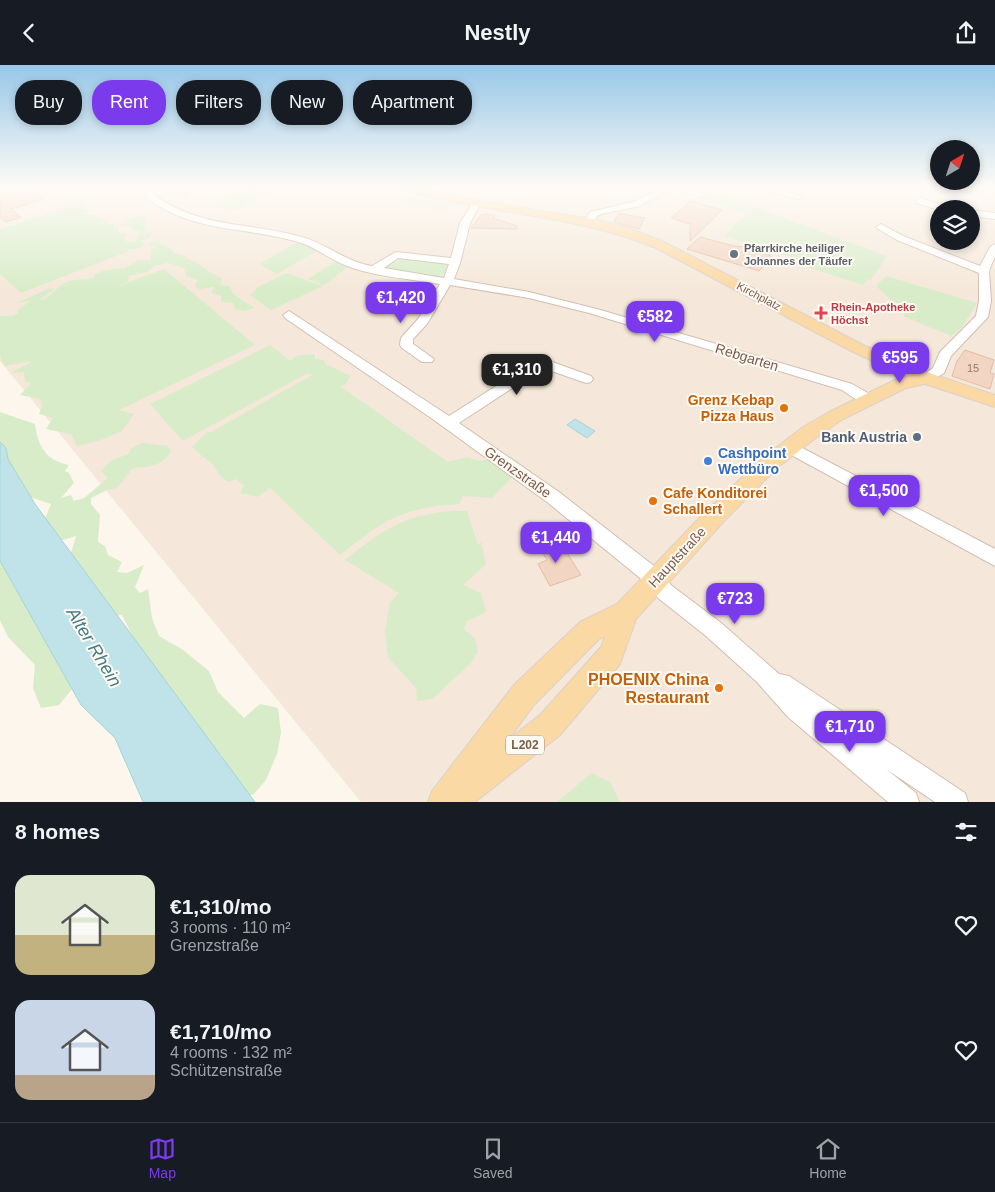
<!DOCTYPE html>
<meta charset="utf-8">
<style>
:root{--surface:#171b24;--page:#242831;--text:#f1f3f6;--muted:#9ea1a6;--line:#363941;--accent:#7c3aed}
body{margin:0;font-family:Arial,sans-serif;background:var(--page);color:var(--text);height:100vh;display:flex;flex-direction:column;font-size:19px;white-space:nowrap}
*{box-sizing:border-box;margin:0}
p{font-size:16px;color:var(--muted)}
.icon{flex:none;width:28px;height:28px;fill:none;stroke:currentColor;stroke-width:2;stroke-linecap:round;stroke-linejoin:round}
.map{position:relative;height:737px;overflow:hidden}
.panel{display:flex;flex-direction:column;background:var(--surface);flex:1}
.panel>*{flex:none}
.banner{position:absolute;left:15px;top:15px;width:500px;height:45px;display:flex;gap:10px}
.needle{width:32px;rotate:39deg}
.tools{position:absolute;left:930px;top:75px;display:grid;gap:10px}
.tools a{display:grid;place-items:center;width:50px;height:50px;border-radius:50%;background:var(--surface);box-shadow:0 2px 8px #0003;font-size:25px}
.price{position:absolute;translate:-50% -42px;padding:0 11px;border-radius:10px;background:var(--accent);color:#fff;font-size:16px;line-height:32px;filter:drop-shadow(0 1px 2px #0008)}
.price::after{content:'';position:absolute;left:50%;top:30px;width:15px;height:11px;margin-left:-8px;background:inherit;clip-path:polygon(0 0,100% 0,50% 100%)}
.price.on{background:#222;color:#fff}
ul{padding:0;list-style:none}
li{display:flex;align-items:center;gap:15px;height:125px;padding:0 15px}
li span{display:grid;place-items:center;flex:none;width:140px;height:100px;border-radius:15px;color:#555}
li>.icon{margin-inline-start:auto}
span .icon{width:60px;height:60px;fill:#fffc;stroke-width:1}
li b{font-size:21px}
h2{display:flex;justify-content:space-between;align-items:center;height:60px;padding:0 15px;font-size:21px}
.pill{padding:0 18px;border-radius:20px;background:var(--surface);box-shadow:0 2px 8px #0003;font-size:18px;line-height:45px}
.pill.on{background:var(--accent);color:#fff}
header{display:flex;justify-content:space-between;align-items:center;height:65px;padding:0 15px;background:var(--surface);font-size:22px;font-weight:800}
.tab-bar{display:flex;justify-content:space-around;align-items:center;height:70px;border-top:1px solid var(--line);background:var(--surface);font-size:14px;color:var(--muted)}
.tab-bar a{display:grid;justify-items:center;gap:2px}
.tab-bar .on{color:var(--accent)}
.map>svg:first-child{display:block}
</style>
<header><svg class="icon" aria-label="back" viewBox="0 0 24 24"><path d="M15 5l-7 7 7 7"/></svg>Nestly<svg class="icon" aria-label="share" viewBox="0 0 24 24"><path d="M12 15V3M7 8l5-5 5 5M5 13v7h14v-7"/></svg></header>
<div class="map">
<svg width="995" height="737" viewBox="0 0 995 737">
<rect width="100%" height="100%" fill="#fdf6ec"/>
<path fill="#f5e8da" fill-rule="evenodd" d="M 0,122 L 995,122 L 995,737 L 361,737 L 0,296 ZM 939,144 L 971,144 L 971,176 L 939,176 Z"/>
<g fill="#d8ecc9">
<path d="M 162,122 L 192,122 L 197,123 L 191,126 L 189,133 L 177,132 L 177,128 L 168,130 L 162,136 L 156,132 L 155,129 L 167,126 L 161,123 Z"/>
<path d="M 245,122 L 278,122 L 238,145 L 212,140 Z"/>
<path d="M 710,128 L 754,142 L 887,191 L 871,215 L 867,214 L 863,220 L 804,201 L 795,193 L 724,171 L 750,145 L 745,148 L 701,133 L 704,130 L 707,130 Z"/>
<path d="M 414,133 L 443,137 L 450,141 L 433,146 L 434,142 L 409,138 L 407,135 Z"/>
<path d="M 82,138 L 84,140 L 82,143 L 86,145 L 82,149 L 98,150 L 94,152 L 108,156 L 106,159 L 113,159 L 113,162 L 119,164 L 119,168 L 126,168 L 125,176 L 136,177 L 138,169 L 142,167 L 134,165 L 130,160 L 121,161 L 121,157 L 142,150 L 146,156 L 144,166 L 152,168 L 148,174 L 140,176 L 145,180 C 139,184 134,185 127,184 L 129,186 L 21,228 L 0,209 L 0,164 L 61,145 L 65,141 Z"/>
<path d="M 157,176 L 163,181 L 172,184 L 173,188 L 186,191 L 184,193 C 198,195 208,209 222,213 L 220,220 L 230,221 C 231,231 247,237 255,243 L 244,246 L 235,244 L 233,238 L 221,237 L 221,231 L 211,228 L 214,222 L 199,224 L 194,221 L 198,215 L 186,211 L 184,203 L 168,198 L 154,201 L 147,207 L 128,211 L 129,216 L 116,222 L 164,204 L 255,280 L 119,345 L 134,349 L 122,366 L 98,376 L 77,381 L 71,369 L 46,364 L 53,353 L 39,349 L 42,342 L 41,334 L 20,330 L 31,318 L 25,317 L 24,307 L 12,308 C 18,302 26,302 32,296 L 4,301 L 0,290 L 0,251 L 13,251 L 18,248 L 18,245 L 30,236 L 16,238 L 51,223 L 54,224 L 38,236 C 52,233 57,220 69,216 C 77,214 86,215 94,213 L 95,209 L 106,205 L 125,203 L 138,195 L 151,195 L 151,185 L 157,182 L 152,182 L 148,179 Z"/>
<path d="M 299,176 L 318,185 L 277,209 L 260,199 Z"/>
<path d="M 406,192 L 450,199 L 447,207 L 438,211 L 382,202 C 390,196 398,198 406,192 Z"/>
<path d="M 336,196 L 349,201 L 324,220 L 308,214 Z"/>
<path d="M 286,208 L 323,221 L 271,245 L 250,230 L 257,224 L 256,223 Z"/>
<path d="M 886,211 L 977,238 L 962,262 L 951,271 L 903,251 L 906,248 L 876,221 Z"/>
<path d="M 270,280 L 290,296 L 298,290 L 315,289 L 315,294 L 324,295 L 325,299 L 351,311 L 345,320 L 340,321 L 448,397 L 467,392 L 480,396 L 492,394 L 516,408 L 492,433 L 463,431 L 459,439 C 432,441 404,445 381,460 C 366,469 353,480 340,490 L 270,423 L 257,432 L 240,428 L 244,421 L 236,414 L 228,417 C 219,412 218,405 211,398 C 205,392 198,389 192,382 L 206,368 L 211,367 L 314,309 L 306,309 L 183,376 L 150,339 Z"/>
<path d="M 0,347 L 35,359 C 38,382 46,395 69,400 L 65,406 L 69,408 L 74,418 L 61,433 L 71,430 L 74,436 L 84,433 L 108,413 L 101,406 L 110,396 L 128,389 L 132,383 L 142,378 L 168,381 L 171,386 C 163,401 149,402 133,403 L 117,423 L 107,425 L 91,433 L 91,439 L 100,450 L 98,477 L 105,481 L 108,490 L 122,497 L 117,507 L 127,508 L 144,500 L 135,522 L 140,528 L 148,524 L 152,553 L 159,571 L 183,585 L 209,606 L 218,627 L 244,653 L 260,639 L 278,643 L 281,668 L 277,689 L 266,715 L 254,729 L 239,734 L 226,711 L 222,690 L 185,675 L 122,550 L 106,551 L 68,498 L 76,471 L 60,476 L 44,456 L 51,439 L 24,430 L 0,381 Z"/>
<path d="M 451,446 L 467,446 L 478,480 L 481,477 L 486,499 L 463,520 L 481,528 L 486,547 L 467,556 L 464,564 L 475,574 L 478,587 L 470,599 L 432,634 L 417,636 L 416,623 L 388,592 L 385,567 L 390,537 L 399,528 L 345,495 C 383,465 401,451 451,446 Z"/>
<path d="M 0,496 L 72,624 L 59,640 L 41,643 L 33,623 L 35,600 L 8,572 L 0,555 Z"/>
<path d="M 591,708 L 610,717 L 620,737 L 557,737 Z"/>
</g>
<g fill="#bfe3e8" stroke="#a5d3da">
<path d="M 575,354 L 595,366 L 587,373 L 567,360 Z"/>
<path d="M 0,377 L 6,383 L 8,394 L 35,439 L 255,737 L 143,737 L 115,673 L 81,640 L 0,496 Z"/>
</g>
<g fill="#f3d5c3" stroke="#e6bba3">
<path d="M 0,122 L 27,122 L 44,134 L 11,144 L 21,152 L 6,157 L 0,152 Z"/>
<path d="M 691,136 L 722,145 L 690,176 L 690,159 L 671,153 Z"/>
<path d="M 619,148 L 633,151 L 645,153 L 639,164 L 614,157 Z"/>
<path d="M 482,149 L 495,150 L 493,153 L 517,161 L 517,164 L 471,163 Z"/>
<path d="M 700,172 L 734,181 L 755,183 L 771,191 L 769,193 L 779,196 L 762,202 L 759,206 L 687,184 Z"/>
<path d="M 965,285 L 994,295 L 990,308 L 994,309 L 990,324 L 952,311 L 957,296 Z"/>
<path d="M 534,473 L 560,483 L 564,489 L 567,488 L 581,510 L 550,521 L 538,499 L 547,495 Z"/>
</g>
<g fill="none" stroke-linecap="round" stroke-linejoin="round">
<defs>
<g id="minor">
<path d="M 147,122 L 155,122 L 154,130 C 202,164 249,157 302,172 C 327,179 346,197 372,201 L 396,187 L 451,193 L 460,158 L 473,138 L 479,138 L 480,140 L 470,158 L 460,198 L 454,214 L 529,227 L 597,244 L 852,319 L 873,331 L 875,334 L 873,337 C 862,340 851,331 842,325 L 589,248 L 529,233 L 450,220 L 427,259 L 413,274 L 413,279 L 434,294 L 432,297 L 422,297 L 402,283 L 400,280 L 401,273 L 418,254 L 440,219 C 411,214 378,212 350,202 C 331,196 315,181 295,176 C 240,161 195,168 146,133 ZM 398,193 L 449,199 L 444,213 L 384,203 Z"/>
<path d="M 664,122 L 684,122 L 705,129 L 701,132 L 672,123 L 640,141 L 601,149 L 597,151 L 592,159 L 586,159 L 584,157 L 590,147 L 633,137 Z"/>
<path d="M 754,122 L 768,122 L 802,131 L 798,134 Z"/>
<path d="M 920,133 L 947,142 L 948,144 L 939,145 L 917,138 L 916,136 Z"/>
<path d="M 971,145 L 995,148 L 995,154 L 971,151 Z"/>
<path d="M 881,159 L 903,171 L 980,201 L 990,182 L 995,179 L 995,191 L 989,206 L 991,236 L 988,252 L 951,291 L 944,308 L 931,316 L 921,316 L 919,313 L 933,303 L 940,287 L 976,251 L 979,236 L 979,208 L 897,175 L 878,164 L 876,162 Z"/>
<path d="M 289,246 L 449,351 L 537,295 L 547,295 L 591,311 L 593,314 L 591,317 L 586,318 L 543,303 L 459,358 L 559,427 L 654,501 L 672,521 L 720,557 L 779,609 L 789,611 L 965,728 L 968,737 L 935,737 L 886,704 L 916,728 L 919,737 L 888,737 L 788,652 L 757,617 L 706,571 L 658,533 L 640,513 L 547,437 L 434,355 L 285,253 L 283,250 Z"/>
<path d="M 789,376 L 995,484 L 995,501 L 784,386 L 781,382 L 784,378 Z"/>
</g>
<path id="major" d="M 399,122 L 414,122 L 468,134 L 598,155 L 634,165 L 664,177 L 863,280 L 932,309 L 995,330 L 995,342 L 925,319 L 906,323 L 843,354 L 817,372 L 777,403 L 724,456 L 636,554 L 620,599 L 560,670 L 475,737 L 428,737 L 432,726 L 514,620 L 580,557 L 617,539 L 708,444 L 763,393 L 803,362 L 831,346 L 895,315 L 908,312 L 851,286 L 656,183 C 573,149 486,149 400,124 ZM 605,571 L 601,582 L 540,650 L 509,674 L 534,640 L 598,575 Z"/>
</defs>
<use href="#minor" stroke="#d1beb0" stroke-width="2"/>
<use href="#major" stroke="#dad1cd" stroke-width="2"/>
<use href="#minor" fill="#fff" fill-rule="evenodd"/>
<use href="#major" fill="#fbd9a5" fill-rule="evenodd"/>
</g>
<linearGradient id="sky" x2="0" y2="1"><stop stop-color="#97c7e8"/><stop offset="0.54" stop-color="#fefbf6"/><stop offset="1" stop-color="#fefbf6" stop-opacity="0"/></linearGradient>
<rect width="995" height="225" fill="url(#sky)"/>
<circle fill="#6b7280" stroke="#fffaf3" stroke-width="2" cx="734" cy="189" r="5"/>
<path fill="#e0444e" stroke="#fffaf3" stroke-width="2" d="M818.5 240.5h5v5h5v5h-5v5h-5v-5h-5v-5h5z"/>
<g fill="#e8710a" stroke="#fffaf3" stroke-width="2">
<circle cx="784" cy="343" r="5"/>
<circle cx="653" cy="436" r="5"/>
<circle cx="719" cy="623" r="5"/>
</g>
<circle fill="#5c6f8a" stroke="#fffaf3" stroke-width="2" cx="917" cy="372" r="5"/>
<circle fill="#3f7fe0" stroke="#fffaf3" stroke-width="2" cx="708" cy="396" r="5"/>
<g text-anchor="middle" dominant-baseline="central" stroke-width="4" stroke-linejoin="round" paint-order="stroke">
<g font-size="11" font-weight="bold" fill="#5b616d" stroke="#fffaf3" text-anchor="start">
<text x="744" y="183">Pfarrkirche heiliger<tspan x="744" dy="13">Johannes der Täufer</tspan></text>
</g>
<g font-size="11" fill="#7a5c4d" stroke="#fffaf3">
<text transform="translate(759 231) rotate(28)">Kirchplatz</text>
</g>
<g font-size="11" font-weight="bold" fill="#be3a42" stroke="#fffaf3" text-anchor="start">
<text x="831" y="242">Rhein-Apotheke<tspan x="831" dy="13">Höchst</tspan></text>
</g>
<g font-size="11" fill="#987a6a">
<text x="973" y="303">15</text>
</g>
<rect fill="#fffaf3" stroke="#a28b7f" stroke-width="1" x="506" y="670.5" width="38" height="19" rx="4"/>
<g font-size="12" font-weight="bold" fill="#7a5c4d">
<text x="525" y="680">L202</text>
</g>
<g font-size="14" fill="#7a5c4d" stroke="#fffaf3">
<text transform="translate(747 292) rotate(17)">Rebgarten</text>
<text transform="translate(518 407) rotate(35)">Grenzstraße</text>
<text transform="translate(677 492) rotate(-47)">Hauptstraße</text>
</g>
<g font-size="14" font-weight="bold" fill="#c56008" stroke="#fffaf3" text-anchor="end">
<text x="774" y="335">Grenz Kebap<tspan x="774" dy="16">Pizza Haus</tspan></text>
<text x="663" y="428" text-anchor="start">Cafe Konditorei<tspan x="663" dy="16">Schallert</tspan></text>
</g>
<g font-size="14" font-weight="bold" fill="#4e5e75" stroke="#fffaf3" text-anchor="end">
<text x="907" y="372">Bank Austria</text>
</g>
<g font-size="14" font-weight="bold" fill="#366cbe" stroke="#fffaf3" text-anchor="start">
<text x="718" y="388">Cashpoint<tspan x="718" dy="16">Wettbüro</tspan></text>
</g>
<g font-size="16" font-weight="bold" fill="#c56008" stroke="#fffaf3" text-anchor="end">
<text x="709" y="614">PHOENIX China<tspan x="709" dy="18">Restaurant</tspan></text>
</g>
<g font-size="18" font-style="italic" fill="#437c86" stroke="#fffaf3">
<text transform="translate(94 582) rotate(59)">Alter Rhein</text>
</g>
</g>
</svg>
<div class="tools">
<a><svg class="needle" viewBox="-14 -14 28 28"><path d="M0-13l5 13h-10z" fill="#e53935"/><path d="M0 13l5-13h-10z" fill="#9ea1a6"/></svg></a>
<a><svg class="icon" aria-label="layers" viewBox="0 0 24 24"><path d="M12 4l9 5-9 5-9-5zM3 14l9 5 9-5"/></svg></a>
</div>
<b class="price" style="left:401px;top:259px">€1,420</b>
<b class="price" style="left:655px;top:278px">€582</b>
<b class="price" style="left:900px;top:319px">€595</b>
<b class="price on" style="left:517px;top:331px">€1,310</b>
<b class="price" style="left:884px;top:452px">€1,500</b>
<b class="price" style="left:556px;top:499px">€1,440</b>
<b class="price" style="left:735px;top:560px">€723</b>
<b class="price" style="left:850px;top:688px">€1,710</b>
<div class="banner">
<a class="pill">Buy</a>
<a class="pill on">Rent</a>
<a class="pill">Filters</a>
<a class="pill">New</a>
<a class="pill">Apartment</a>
</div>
</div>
<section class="panel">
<h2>8 homes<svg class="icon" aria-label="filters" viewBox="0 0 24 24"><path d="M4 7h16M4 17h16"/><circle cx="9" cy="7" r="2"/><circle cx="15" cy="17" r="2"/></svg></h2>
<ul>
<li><span style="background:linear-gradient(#dfe7d0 60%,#c2b280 0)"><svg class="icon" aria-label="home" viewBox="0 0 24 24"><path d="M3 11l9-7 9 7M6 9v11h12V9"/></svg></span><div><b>€1,310/mo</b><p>3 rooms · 110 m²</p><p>Grenzstraße</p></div><svg class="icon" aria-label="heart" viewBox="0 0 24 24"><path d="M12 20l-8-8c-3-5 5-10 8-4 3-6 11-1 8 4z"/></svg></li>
<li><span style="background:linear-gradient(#c9d6e8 75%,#b9a48a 0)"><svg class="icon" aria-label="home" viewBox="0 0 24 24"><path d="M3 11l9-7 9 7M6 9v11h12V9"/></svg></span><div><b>€1,710/mo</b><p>4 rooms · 132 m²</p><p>Schützenstraße</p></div><svg class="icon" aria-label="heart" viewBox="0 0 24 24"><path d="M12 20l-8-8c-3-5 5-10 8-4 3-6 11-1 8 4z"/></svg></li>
</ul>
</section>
<nav class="tab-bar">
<a class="on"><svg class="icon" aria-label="map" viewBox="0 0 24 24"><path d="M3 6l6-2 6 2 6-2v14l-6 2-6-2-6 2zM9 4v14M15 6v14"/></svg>Map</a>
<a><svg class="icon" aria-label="saved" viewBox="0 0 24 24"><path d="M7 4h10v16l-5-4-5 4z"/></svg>Saved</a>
<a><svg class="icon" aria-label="home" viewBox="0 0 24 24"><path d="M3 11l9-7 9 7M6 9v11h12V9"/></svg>Home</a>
</nav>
